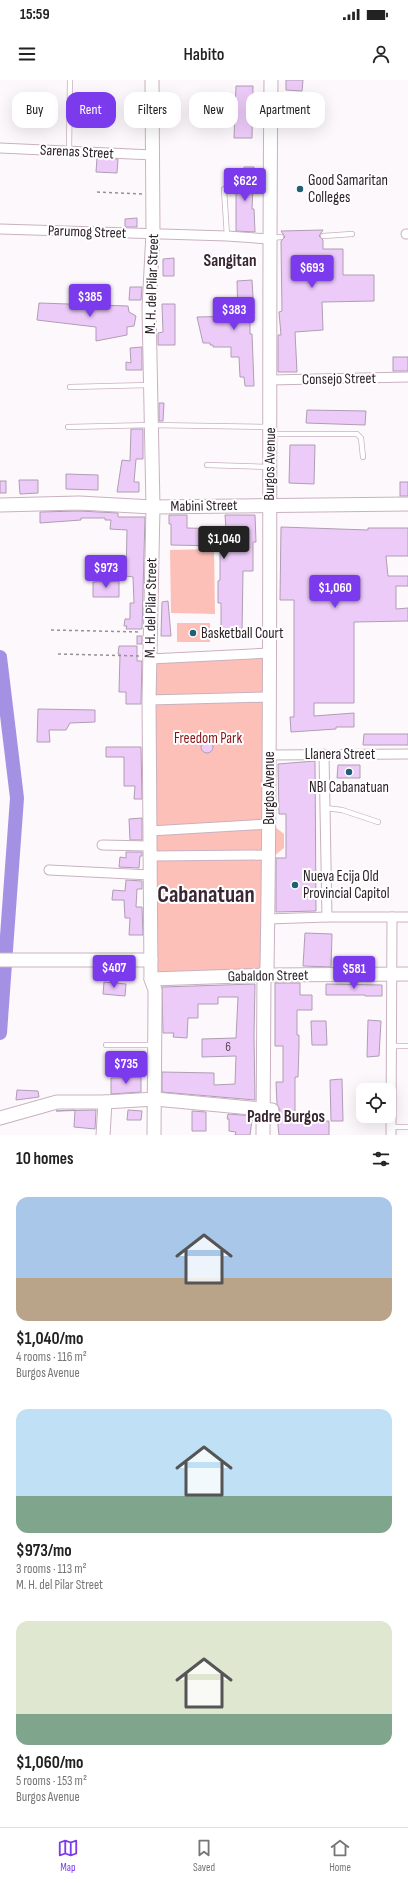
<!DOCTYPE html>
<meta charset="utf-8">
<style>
:root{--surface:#fff;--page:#f6f6f6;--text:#222;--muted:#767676;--line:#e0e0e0;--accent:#7c3aed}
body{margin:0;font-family:"Sofia Sans Condensed",sans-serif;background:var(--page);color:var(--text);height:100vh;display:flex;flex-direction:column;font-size:15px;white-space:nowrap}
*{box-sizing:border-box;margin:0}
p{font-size:13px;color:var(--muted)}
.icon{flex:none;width:22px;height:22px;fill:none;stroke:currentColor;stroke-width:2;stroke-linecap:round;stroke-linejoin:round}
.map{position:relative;height:1055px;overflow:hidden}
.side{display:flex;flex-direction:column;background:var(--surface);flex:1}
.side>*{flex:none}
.hud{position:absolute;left:12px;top:12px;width:384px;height:36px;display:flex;gap:8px}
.tools{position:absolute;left:356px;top:1003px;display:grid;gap:8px}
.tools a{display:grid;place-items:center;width:40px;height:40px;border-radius:8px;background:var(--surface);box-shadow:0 4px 16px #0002;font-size:20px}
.price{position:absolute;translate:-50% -34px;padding:0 9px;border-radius:4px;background:var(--accent);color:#fff;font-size:13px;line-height:26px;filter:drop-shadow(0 1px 2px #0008)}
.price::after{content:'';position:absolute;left:50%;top:24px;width:12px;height:9px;margin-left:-6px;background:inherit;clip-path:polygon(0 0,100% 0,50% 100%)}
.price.current{background:#222;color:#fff}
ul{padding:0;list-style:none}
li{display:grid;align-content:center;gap:8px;height:212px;padding:0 16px}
li span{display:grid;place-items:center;height:124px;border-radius:12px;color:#555}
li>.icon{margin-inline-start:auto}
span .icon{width:72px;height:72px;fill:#fffc;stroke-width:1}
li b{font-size:17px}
h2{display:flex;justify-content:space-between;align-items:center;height:48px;padding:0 16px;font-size:17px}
.chip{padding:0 14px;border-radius:12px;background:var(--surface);box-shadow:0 4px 16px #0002;font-size:14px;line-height:36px}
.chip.current{background:var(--accent);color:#fff}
.status{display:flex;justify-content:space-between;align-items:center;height:28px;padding:0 20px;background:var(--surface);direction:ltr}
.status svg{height:11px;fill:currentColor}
header{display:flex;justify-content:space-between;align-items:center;height:52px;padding:0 16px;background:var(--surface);font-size:18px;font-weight:600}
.tab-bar{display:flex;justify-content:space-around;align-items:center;height:56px;border-top:1px solid var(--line);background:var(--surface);font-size:11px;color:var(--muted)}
.tab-bar a{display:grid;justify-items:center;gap:2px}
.tab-bar .current{color:var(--accent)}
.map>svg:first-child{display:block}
</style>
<div class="status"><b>15:59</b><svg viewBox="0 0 49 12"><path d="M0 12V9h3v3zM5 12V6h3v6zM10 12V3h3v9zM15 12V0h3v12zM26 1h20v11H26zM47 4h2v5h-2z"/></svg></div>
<header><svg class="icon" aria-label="menu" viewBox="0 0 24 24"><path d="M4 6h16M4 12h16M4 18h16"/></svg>Habito<svg class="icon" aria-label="person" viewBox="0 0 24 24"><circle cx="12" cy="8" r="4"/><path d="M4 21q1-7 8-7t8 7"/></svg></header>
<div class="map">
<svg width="408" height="1055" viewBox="0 0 408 1055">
<rect width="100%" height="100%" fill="#fdf8fb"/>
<g fill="#fcc0b9">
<path d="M 214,469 L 215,534 L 171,533 L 170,470 Z"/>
<rect x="177" y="543" width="33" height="19"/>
<path d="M 264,577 L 263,892 L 153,895 L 152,580 Z"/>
<path d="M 274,746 L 284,754 L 284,768 L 274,776 Z"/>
</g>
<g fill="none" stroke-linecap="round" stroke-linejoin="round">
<path stroke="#a591e4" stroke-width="14" d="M 0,577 L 17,718 L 0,953"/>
</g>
<g fill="#edcbf9" stroke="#ae9eb3">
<path d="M 286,0 L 303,0 L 302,11 L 286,10 Z"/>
<path d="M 236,6 L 253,6 L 252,58 L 234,58 Z"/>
<path d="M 97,78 L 118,79 L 117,93 L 96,92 Z"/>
<path d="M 244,87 L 254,87 L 252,129 L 254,129 L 255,152 L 236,151 L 236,98 L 244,98 Z"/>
<path d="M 137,138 L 137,147 L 125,147 L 125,139 Z"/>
<path d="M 323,150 L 319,156 L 323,160 L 323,169 L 343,169 L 343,195 L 374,195 L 374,221 L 322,222 L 323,250 L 295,252 L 297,292 L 278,292 L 278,255 L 281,255 L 279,232 L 282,231 L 281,161 L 285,157 L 281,151 Z"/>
<path d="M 174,178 L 174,196 L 163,196 L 163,179 Z"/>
<path d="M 252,200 L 254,234 L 250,234 L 250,254 L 252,254 L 254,306 L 245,306 L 244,297 L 240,297 L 239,277 L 231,277 L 231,267 L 213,267 L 213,265 L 210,265 L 210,263 L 203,263 L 197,237 L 238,236 L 237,201 Z"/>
<path d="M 130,207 L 142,207 L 141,220 L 129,220 Z"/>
<path d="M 39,223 L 128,226 L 129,232 L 136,236 L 134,246 L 127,247 L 127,255 L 96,261 L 96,247 L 37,240 Z"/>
<path d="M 162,224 L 175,224 L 175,265 L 158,265 L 158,253 L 163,252 Z"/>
<path d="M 142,267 L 142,290 L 126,290 L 126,282 L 131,283 L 130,268 Z"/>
<rect x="393" y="277" width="15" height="14"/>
<path d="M 159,323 L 164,323 L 163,341 L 159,341 Z"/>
<path d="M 307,330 L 366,331 L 365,345 L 306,343 Z"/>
<path d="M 131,349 L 143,349 L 143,379 L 136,379 L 134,402 L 139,402 L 139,412 L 117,412 L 122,380 L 130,381 Z"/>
<path d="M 290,365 L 315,365 L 314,404 L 289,403 Z"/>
<path d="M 66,394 L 98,395 L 98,410 L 66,409 Z"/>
<path d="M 19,400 L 38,400 L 38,413 L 20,414 Z"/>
<rect x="0" y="401" width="6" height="12"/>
<rect x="400" y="402" width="8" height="14"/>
<path d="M 79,431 L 118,433 L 118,437 L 145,437 L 142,549 L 126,549 L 127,546 L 124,546 L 125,539 L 130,539 L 130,523 L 134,523 L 133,497 L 126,496 L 127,450 L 110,449 L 111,440 L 105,440 L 105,438 L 81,438 L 81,440 L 40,443 L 40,432 Z"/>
<path d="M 169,435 L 187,435 L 187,448 L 226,449 L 225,435 L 255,435 L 256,462 L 253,462 L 253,491 L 243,491 L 242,553 L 221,554 L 221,523 L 218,523 L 218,501 L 220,500 L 220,466 L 171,465 L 171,444 L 169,444 Z"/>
<path d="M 281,447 L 368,450 L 368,448 L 408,448 L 408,476 L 386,476 L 388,496 L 408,496 L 408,506 L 396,506 L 396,529 L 408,528 L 408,541 L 354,542 L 354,623 L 314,623 L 314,636 L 354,633 L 354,647 L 336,647 L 336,649 L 291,652 L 290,637 L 294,637 L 294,520 L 280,520 Z"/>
<path d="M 119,501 L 119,517 L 93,517 L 93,502 Z"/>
<path d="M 168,521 L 171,556 L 161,556 L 162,522 Z"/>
<rect x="137" y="556" width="5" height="8"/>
<path d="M 119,566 L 137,566 L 137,581 L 142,581 L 141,624 L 126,624 L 126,612 L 119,612 L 120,574 L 118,574 Z"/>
<path d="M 38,629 L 95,630 L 95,642 L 70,643 L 66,650 L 49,650 L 50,662 L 37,662 Z"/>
<path d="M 364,654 L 408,654 L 408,665 L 363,665 Z"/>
<circle cx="207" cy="667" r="6"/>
<path d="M 106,667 L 141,667 L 142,719 L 134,719 L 135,706 L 124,706 L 124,677 L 106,677 Z"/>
<path d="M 315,681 L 316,831 L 276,832 L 276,778 L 286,778 L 286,734 L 279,734 L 278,684 Z"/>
<path d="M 338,685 L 360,685 L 360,698 L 337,698 Z"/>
<path d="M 142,738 L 142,760 L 130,760 L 129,739 Z"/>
<path d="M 126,772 L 142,772 L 142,776 L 140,776 L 139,788 L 119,787 L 120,777 L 126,778 Z"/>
<path d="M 126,800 L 142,801 L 142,809 L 137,809 L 136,827 L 142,827 L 143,855 L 129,855 L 130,838 L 125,838 L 124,820 L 112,820 L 113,810 L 125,811 Z"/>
<path d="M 305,853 L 332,854 L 331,887 L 303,886 Z"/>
<path d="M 104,902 L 126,904 L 125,916 L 103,914 Z"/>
<path d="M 275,903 L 300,903 L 300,915 L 312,915 L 312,930 L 297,930 L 297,955 L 299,955 L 299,966 L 298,997 L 295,997 L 295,1041 L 329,1041 L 329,1055 L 279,1055 L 277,1036 L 280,1030 L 277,1024 L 276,1002 L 283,1002 L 283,966 L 275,966 Z"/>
<path d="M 255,904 L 254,956 L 255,1020 L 162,1012 L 162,992 L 214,993 L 214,1005 L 235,1004 L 236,976 L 202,977 L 202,959 L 236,958 L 238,917 L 218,917 L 218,924 L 198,924 L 198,938 L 188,938 L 187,958 L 173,957 L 174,953 L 163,953 L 162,907 Z"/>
<path d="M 326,904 L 382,905 L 382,916 L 365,916 L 365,915 L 326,915 Z"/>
<path d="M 368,940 L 381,941 L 379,976 L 367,977 Z"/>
<path d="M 311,941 L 326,941 L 327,965 L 312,965 Z"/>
<path d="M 141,997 L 141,1012 L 111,1014 L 111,998 Z"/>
<path d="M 342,999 L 343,1041 L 331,1041 L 330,1000 Z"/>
<path d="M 17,1010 L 38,1011 L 39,1017 L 16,1020 Z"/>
<path d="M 75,1030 L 56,1031 L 96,1030 L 95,1049 L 74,1047 Z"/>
<path d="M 128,1030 L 142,1031 L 141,1040 L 127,1040 Z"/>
<path d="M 192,1031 L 206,1032 L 206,1051 L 192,1051 Z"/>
<path d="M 228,1034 L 254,1036 L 254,1040 L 252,1040 L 250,1055 L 235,1055 L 236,1052 L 229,1051 L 229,1039 L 227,1039 Z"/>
</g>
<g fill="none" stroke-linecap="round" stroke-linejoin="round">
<defs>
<g id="lane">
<path d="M 69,31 L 98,30"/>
<path d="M 69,71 L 70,0"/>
<path d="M 224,109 L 227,156"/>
<path d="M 323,156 L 352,154"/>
<path d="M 271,158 L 281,157"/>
<path d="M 70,307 L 149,305"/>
<path d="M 68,347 L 152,345 L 268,347"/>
<path d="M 272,354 L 357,354 L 361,358 L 363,377"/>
<path d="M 207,385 L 268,387"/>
<path d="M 325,728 L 342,730 L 378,742"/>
<path d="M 106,965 L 154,965"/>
<path d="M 392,966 L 408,966"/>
<path d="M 391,1047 L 408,1047"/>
</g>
<g id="street">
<path d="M 0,68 L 153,75"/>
<path d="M 0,149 L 227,156 L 269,159"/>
<path d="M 406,154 L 408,154"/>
<path d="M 270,300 L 408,297"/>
<path d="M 150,579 L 269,573"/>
<path d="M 149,620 L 269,617"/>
<path d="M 324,674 L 327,837"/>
<path d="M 271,675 L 408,674"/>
<path d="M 150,751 L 269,744"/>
<path d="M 102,765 L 150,766"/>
<path d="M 150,776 L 269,775"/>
<path d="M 49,790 L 150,795"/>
<path d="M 268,839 L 327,837 L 408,837"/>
<path d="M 391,1055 L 392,837"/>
</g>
<g id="secondary">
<path d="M 152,0 L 153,153 L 149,228 L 153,427 L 149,620 L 151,899 L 155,910 L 155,924 L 154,1055"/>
<path d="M 0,425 L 79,423 L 153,427 L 408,424"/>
<path d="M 0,880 L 151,880"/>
<path d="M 151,899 L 271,895 L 408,894"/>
<path d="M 0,1038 L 57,1022 L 105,1022 L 155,1019 L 272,1030"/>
<path d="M 103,1055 L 105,1022"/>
<path d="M 263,1055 L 264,896 L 267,888 C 272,592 268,296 271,0"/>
</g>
</defs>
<use href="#lane" stroke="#cab1c0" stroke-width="6"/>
<use href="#street" stroke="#cab1c0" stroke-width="11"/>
<use href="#secondary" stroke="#cab1c0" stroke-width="15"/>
<g stroke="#968f94" stroke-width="1.5" stroke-dasharray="3 3" stroke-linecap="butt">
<path d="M 97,112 L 144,114"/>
<path d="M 51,550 L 141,552"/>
<path d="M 58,574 L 140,576"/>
</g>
<use href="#lane" stroke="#fff" stroke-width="4.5"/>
<use href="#street" stroke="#fff" stroke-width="9"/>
<use href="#secondary" stroke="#fff" stroke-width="13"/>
</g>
<g fill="#205f75" stroke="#fff" stroke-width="1.5">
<circle cx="300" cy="109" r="4"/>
<circle cx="193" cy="553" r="4"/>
<circle cx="349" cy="692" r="4"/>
<circle cx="295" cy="805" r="4"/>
</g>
<g text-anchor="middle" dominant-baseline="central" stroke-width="4" stroke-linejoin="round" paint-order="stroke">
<g font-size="13" fill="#5c4c5c">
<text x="228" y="967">6</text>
</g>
<g font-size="15" fill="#2b2228" stroke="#fff">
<text transform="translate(77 72) rotate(3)">Sarenas Street</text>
<text transform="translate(87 152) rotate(2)">Parumog Street</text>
<text transform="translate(152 204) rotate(-88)">M. H. del Pilar Street</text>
<text transform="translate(339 299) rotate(-1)">Consejo Street</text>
<text transform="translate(270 384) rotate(-89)">Burgos Avenue</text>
<text transform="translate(204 426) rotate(-1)">Mabini Street</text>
<text transform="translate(151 528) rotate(-89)">M. H. del Pilar Street</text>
<text x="340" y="674">Llanera Street</text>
<text transform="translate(269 708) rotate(-90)">Burgos Avenue</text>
<text transform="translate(268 896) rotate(-1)">Gabaldon Street</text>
</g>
<g font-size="15" fill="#2b2228" stroke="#fff" text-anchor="start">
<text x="308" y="100">Good Samaritan<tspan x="308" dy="17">Colleges</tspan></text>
<text x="201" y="553">Basketball Court</text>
<text x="349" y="707" text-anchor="middle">NBI Cabanatuan</text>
<text x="303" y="796">Nueva Ecija Old<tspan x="303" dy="17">Provincial Capitol</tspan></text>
</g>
<g font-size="15" fill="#881516" stroke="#fff">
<text x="208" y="658">Freedom Park</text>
</g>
<g font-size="17" font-weight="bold" fill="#3a2633" stroke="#fff">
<text x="230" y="181">Sangitan</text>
<text x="286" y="1037">Padre Burgos</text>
</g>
<g font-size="23" font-weight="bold" fill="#3a2633" stroke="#fff">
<text x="206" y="815">Cabanatuan</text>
</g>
</g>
</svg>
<div class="tools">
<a><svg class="icon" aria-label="locate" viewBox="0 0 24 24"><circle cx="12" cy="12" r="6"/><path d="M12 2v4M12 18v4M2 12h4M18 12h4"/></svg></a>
</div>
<b class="price" style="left:245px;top:122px">$622</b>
<b class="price" style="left:312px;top:209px">$693</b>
<b class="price" style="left:90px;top:238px">$385</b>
<b class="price" style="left:234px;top:251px">$383</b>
<b class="price current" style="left:224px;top:480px">$1,040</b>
<b class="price" style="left:106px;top:509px">$973</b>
<b class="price" style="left:335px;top:529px">$1,060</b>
<b class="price" style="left:114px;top:909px">$407</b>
<b class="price" style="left:354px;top:910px">$581</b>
<b class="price" style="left:126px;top:1005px">$735</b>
<div class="hud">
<a class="chip">Buy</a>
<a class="chip current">Rent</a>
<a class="chip">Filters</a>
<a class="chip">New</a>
<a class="chip">Apartment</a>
</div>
</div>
<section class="side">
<h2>10 homes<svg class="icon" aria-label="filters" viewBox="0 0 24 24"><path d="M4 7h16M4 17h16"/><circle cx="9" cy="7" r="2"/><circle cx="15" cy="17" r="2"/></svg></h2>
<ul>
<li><span style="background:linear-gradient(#a9c7e8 65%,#b9a48a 0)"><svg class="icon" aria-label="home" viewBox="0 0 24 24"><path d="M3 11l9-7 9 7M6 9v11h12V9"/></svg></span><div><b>$1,040/mo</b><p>4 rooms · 116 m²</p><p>Burgos Avenue</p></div></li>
<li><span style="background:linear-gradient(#bfe0f5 70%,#7fa58c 0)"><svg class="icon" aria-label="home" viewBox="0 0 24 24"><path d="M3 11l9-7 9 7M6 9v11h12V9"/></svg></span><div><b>$973/mo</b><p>3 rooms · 113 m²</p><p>M. H. del Pilar Street</p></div></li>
<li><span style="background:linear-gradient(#dfe7d0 75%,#7fa58c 0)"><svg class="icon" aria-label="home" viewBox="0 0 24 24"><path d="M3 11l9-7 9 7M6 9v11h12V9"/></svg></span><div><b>$1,060/mo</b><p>5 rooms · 153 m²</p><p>Burgos Avenue</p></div></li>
</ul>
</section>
<nav class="tab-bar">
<a class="current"><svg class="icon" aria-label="map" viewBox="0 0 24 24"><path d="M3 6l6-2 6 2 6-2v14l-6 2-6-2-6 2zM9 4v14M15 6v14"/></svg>Map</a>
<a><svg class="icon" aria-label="saved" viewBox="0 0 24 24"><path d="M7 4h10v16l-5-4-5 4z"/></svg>Saved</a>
<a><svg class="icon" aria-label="home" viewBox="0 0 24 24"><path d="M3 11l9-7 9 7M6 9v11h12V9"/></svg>Home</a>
</nav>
